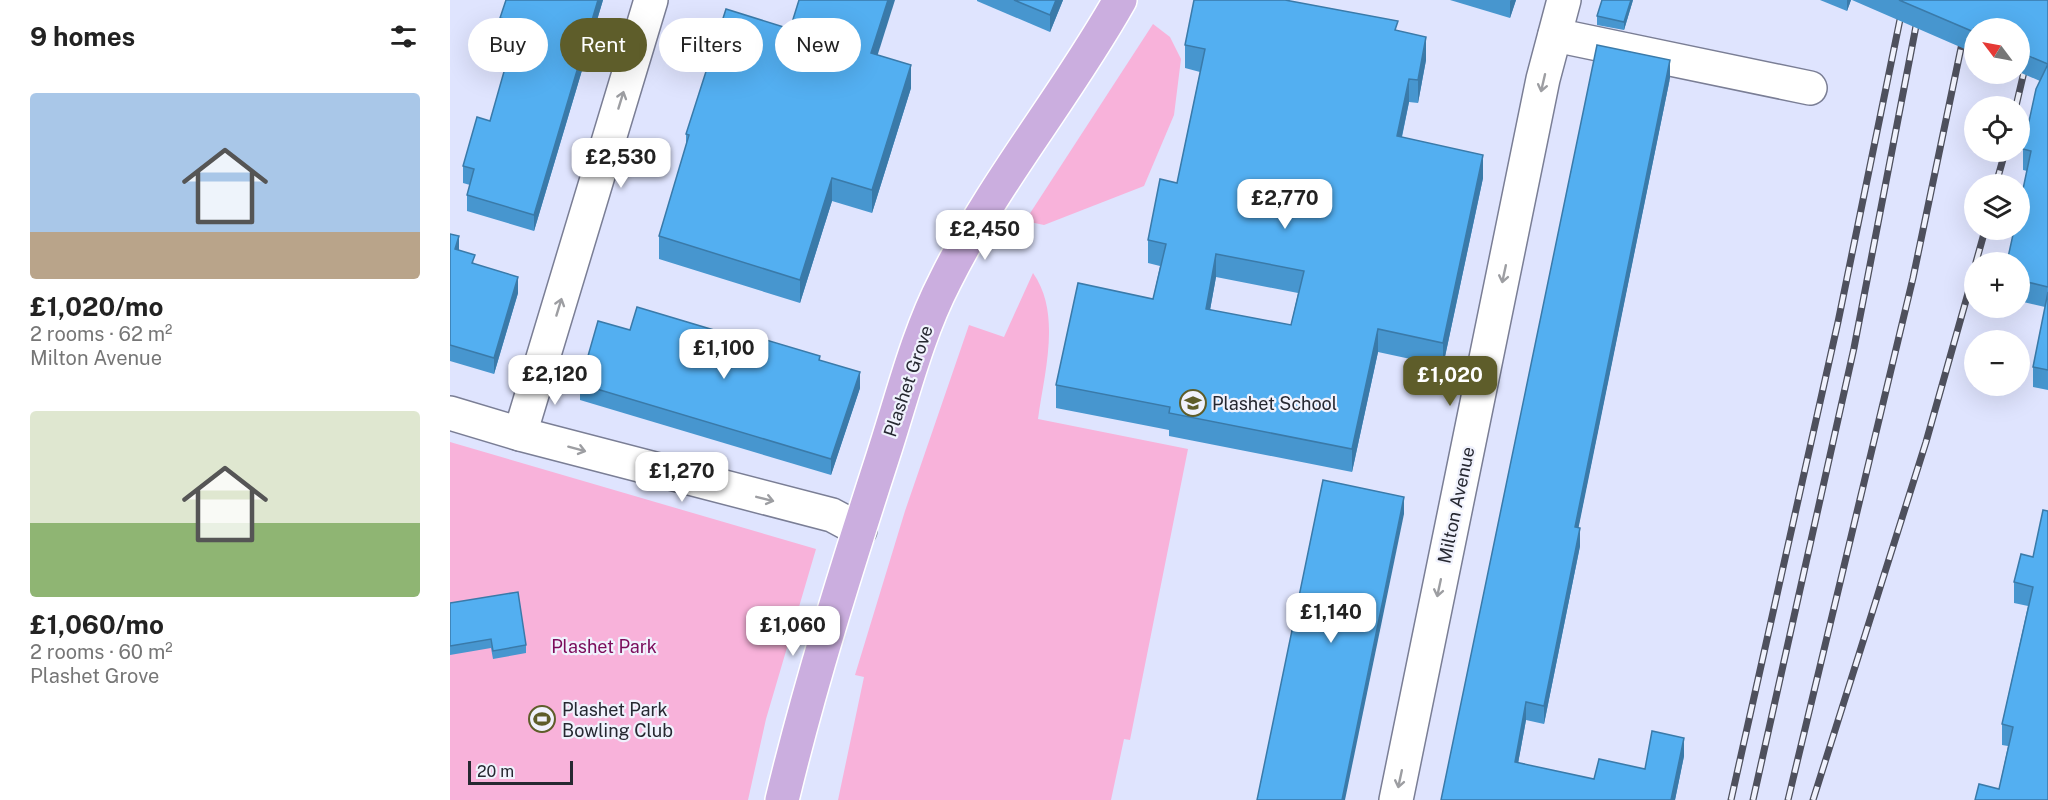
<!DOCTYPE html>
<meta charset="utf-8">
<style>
:root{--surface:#fff;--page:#f2f2f2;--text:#222;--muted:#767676;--accent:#5e5d2a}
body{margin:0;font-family:"Public Sans",sans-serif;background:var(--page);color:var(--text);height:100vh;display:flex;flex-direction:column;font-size:22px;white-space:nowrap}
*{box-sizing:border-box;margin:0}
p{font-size:20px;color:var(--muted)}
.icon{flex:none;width:33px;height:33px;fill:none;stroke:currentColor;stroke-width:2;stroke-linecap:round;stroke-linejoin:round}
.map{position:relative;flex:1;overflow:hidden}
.drawer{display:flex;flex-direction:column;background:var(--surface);width:450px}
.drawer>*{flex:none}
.banner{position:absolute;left:18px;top:18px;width:570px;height:54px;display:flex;gap:12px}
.needle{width:39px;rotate:302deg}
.tools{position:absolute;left:1514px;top:18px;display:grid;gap:12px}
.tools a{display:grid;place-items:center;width:66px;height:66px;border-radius:50%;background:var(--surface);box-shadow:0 6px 24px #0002;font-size:30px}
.scale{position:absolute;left:18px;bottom:15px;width:105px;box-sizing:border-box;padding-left:6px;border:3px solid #262831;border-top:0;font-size:16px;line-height:21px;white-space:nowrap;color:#262831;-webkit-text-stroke:4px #f0f2fd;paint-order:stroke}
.price{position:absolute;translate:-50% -51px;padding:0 14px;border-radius:12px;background:#fff;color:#222;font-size:20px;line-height:39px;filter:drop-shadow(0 2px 3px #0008)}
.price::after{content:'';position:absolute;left:50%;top:36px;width:18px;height:14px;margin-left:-9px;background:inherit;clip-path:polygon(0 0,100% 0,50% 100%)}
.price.on{background:var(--accent);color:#fff}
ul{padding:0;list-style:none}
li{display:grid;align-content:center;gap:12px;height:318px;padding:0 30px}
li span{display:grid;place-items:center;height:186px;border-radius:6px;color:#555}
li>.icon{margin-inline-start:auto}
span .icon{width:108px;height:108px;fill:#fffc;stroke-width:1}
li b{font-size:26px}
h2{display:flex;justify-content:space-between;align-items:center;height:72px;padding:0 30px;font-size:26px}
.tag{padding:0 21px;border-radius:27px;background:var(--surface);box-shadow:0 6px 24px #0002;font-size:21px;line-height:54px}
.tag.on{background:var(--accent);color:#fff}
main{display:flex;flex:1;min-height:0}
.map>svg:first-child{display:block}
</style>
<main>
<section class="drawer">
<h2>9 homes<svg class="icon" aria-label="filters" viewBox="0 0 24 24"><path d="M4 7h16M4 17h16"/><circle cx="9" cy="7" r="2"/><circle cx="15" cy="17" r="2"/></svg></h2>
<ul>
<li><span style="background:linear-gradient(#a9c7e8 75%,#b9a48a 0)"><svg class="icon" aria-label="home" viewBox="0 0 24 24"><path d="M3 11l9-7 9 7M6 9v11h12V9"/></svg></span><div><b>£1,020/mo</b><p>2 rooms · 62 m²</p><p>Milton Avenue</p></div></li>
<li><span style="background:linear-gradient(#dfe7d0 60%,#8fb573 0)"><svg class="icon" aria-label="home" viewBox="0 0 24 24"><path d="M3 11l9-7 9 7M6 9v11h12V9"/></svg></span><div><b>£1,060/mo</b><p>2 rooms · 60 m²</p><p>Plashet Grove</p></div></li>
</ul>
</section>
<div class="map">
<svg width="1598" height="800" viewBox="0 0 1598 800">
<rect width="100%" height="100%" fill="#dfe4fe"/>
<g fill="#f8b2da">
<path d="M 703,24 L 720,37 L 731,59 L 724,115 L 694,186 L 594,225 L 575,221 Z"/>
<path d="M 583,273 C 612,314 594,373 588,419 L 738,449 L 680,740 L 674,739 L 661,800 L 388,800 L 414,677 L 405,675 L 455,511 L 519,325 L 554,337 Z"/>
<path d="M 0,442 L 366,549 L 316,719 L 298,800 L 0,800 Z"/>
</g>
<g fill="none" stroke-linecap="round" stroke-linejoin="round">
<defs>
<g id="minor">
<path d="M 1105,35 L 1360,88"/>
<path d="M 0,413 L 70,434 L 382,515 L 410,530"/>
<path d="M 70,434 L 201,0"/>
<path d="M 946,800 L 1093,79 L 1114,0"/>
</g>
<path id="major" d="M 332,800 C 360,684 396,570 433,456 C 452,398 467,335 495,281 C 544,182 616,96 670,0"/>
</defs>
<use href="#minor" stroke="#7a7e95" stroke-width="36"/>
<use href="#major" stroke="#fff" stroke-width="36"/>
<use href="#minor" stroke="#fff" stroke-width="33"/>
<use href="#major" stroke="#cbaedf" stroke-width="33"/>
<defs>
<g id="rail">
<path d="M 1566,106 L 1577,59"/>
<path d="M 1546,184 L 1555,152"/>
<path d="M 1526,262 L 1535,230"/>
<path d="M 1281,800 L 1388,322 L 1454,0"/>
<path d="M 1303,800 L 1404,348 L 1471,0"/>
<path d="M 1338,800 L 1463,278 L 1521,0"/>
<path d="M 1363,800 L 1476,442 L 1524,272"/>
</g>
</defs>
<use href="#rail" stroke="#4e505d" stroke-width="7"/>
<use href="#rail" stroke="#f0f2fd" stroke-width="4.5" stroke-dasharray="14" stroke-linecap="butt"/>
</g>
<g fill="#4796cf" fill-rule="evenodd">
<path d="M 56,0 L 153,0 L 84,231 L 17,211 L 17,195 L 20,185 L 13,183 L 13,166 L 40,121 L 57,62 L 48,60 L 48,43 L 50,34 L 50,18 Z"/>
<path d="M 527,0 L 613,0 L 600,32 L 527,1 Z"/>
<path d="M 1000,0 L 1066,0 L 1060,18 Z"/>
<path d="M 1183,0 L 1174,30 L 1147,25 L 1147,16 Z"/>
<path d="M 1370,0 L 1401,0 L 1397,11 Z"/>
<path d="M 1402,0 L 1598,0 L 1598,390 L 1583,387 L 1583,367 L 1595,307 L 1569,301 L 1569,262 L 1577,171 L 1573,170 L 1573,149 L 1590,81 L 1569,72 L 1569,28 L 1524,28 L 1524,53 Z"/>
<path d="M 948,31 L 976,60 L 968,103 L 959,102 L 952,137 L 1033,178 L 993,366 L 928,352 L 902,472 L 719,436 L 719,430 L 606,408 L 606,385 L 703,299 L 710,266 L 698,263 L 698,240 L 727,183 L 750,72 L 735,68 L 735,45 ZM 766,277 L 848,293 L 841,325 L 760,310 Z"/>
<path d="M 428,55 L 461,88 L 422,213 L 382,201 L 350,303 L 209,259 L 209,236 L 236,146 L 236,134 Z"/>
<path d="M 1220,78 L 1128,528 L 1130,546 L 1094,724 L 1076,720 L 1068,763 L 1144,779 L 1195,769 L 1234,756 L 1225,800 L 991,800 Z"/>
<path d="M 0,234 L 9,250 L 25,264 L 68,293 L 44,374 L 0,361 Z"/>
<path d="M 180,330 L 284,336 L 370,360 L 410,388 L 381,475 L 130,400 L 130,384 Z"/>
<path d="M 1583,557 L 1598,800 L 1549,789 L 1558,746 L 1552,745 L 1552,724 L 1578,606 L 1564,603 L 1564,582 Z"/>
<path d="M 0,603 L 76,645 L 76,653 L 43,659 L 41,648 L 0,655 Z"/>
</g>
<g fill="#3a7aa9">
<path d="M 148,0 L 153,0 L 84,231 L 84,215 Z"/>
<path d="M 438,0 L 445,0 L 421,76 L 421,53 Z"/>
<path d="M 606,0 L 613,0 L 600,32 L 600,15 Z"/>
<path d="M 1061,0 L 1066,0 L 1060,18 L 1060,1 Z"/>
<path d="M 1181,0 L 1183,0 L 1174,30 L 1174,22 Z"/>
<path d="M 1397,0 L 1401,0 L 1397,11 Z"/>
<path d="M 976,37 L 976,60 L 968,103 L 968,80 Z"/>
<path d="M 1220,60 L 1220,78 L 1125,545 L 1125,527 Z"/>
<path d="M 461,65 L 461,88 L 422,213 L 422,190 Z"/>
<path d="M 959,79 L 959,102 L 947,159 L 947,136 Z"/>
<path d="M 1033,155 L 1033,178 L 993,366 L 993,343 Z"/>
<path d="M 382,178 L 382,201 L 350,303 L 350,280 Z"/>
<path d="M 9,236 L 9,253 L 5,249 Z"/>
<path d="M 766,254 L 766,277 L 756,332 L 756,309 Z"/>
<path d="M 68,277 L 68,293 L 44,374 L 44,358 Z"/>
<path d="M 928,329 L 928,352 L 902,472 L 902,449 Z"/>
<path d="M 410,372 L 410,388 L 381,475 L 381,459 Z"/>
<path d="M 954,497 L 954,514 L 895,800 L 892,800 Z"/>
<path d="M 1130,528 L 1130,546 L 1094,724 L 1094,706 Z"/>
<path d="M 1076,702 L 1076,720 L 1065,780 L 1065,762 Z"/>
<path d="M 1234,738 L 1234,756 L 1225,800 L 1221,800 Z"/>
</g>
<g fill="#53aff1" stroke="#3a7aa9" stroke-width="1.5" fill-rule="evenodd">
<path d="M 56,0 L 148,0 L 84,215 L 17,195 L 24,169 L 13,166 L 27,117 L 40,121 L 61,47 L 48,43 L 55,19 L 50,18 Z"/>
<path d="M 349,0 L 438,0 L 421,53 L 461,65 L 422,190 L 382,178 L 350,280 L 209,236 L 239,135 L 236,134 L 276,9 L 340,29 Z"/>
<path d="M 564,0 L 606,0 L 600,15 Z"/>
<path d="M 744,0 L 835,0 L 948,21 L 945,30 L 976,37 L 968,80 L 959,79 L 947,136 L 1033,155 L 993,343 L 928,329 L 902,449 L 719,413 L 720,407 L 606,385 L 628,283 L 703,299 L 716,244 L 698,240 L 710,179 L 727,183 L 755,49 L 735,45 ZM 766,254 L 854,271 L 841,325 L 756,309 Z"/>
<path d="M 1152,0 L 1181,0 L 1174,22 L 1147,16 Z"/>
<path d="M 1449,0 L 1598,0 L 1598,287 L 1569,280 L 1569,262 L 1557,262 L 1564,230 L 1569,230 L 1569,208 L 1581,151 L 1573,149 L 1586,89 L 1598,64 L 1569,52 L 1569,28 L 1524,28 L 1524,32 Z"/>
<path d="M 1147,45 L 1220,60 L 1125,527 L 1130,528 L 1094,706 L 1076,702 L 1065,762 L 1144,779 L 1149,759 L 1195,769 L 1202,731 L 1234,738 L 1221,800 L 991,800 Z"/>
<path d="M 0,234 L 9,236 L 5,249 L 25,255 L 22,263 L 68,277 L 44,358 L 0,345 Z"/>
<path d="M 1598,292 L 1598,370 L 1583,367 Z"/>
<path d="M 187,307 L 284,336 L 286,331 L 370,356 L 369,360 L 410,372 L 381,459 L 130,384 L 148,321 L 180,330 Z"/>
<path d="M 873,480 L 954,497 L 892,800 L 807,800 Z"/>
<path d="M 1593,510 L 1598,511 L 1598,800 L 1525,800 L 1529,784 L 1549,789 L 1563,727 L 1552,724 L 1583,587 L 1564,582 L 1571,554 L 1583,557 Z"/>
<path d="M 68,592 L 76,645 L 43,651 L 41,639 L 0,646 L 0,603 Z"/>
</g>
<defs><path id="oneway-shaft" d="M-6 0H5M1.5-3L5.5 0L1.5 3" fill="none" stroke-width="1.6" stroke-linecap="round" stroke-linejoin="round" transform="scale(1.5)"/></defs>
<g stroke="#9d9ea2">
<use href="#oneway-shaft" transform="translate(1093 83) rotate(103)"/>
<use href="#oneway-shaft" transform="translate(171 100) rotate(-73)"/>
<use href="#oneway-shaft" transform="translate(1054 274) rotate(102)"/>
<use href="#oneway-shaft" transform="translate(109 307) rotate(-73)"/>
<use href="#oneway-shaft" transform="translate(127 449) rotate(15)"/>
<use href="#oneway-shaft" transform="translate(315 499) rotate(14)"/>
<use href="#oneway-shaft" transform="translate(989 588) rotate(102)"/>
<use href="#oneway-shaft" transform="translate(950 779) rotate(102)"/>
</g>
<defs>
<symbol id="school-ring" viewBox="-11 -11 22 22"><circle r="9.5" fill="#f0f2fd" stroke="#5e5d2a" stroke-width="1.5"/><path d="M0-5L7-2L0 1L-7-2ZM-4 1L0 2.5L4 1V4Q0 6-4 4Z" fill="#5e5d2a"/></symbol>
<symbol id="stadium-ring" viewBox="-11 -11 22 22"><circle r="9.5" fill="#f0f2fd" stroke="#5e5d2a" stroke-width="1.5"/><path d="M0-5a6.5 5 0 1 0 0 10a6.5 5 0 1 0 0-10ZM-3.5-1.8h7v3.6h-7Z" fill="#5e5d2a"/></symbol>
</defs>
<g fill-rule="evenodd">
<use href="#school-ring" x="728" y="388" width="30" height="30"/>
<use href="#stadium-ring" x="77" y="704" width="30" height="30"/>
</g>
<g text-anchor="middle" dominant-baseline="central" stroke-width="4.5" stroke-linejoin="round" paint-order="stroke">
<g font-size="18" fill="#262831" stroke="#f0f2fd">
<text transform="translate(458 381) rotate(-71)">Plashet Grove</text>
<text transform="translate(1006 505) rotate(-78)">Milton Avenue</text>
</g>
<g font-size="18" fill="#262831" stroke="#f0f2fd" text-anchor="start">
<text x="762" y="403">Plashet School</text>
<text x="112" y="709">Plashet Park<tspan x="112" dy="21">Bowling Club</tspan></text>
</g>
<g font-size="18" fill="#7b0c5b" stroke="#f0f2fd">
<text x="154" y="646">Plashet Park</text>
</g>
</g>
</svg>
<div class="tools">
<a><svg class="needle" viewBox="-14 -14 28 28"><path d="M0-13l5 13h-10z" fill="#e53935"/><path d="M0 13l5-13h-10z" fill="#767676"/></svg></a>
<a><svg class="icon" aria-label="locate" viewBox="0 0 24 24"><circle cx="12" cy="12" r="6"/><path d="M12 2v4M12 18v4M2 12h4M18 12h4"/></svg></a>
<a><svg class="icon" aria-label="layers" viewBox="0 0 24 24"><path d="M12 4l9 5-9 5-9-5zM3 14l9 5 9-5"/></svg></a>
<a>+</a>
<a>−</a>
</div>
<div class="scale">20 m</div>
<b class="price" style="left:171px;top:189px">£2,530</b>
<b class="price" style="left:835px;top:230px">£2,770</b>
<b class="price" style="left:535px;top:261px">£2,450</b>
<b class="price" style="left:274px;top:380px">£1,100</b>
<b class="price" style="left:105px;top:406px">£2,120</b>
<b class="price on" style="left:1000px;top:407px">£1,020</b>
<b class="price" style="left:232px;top:503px">£1,270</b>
<b class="price" style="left:881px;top:644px">£1,140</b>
<b class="price" style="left:343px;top:657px">£1,060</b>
<div class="banner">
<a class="tag">Buy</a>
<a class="tag on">Rent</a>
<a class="tag">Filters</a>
<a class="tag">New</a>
</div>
</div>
</main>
